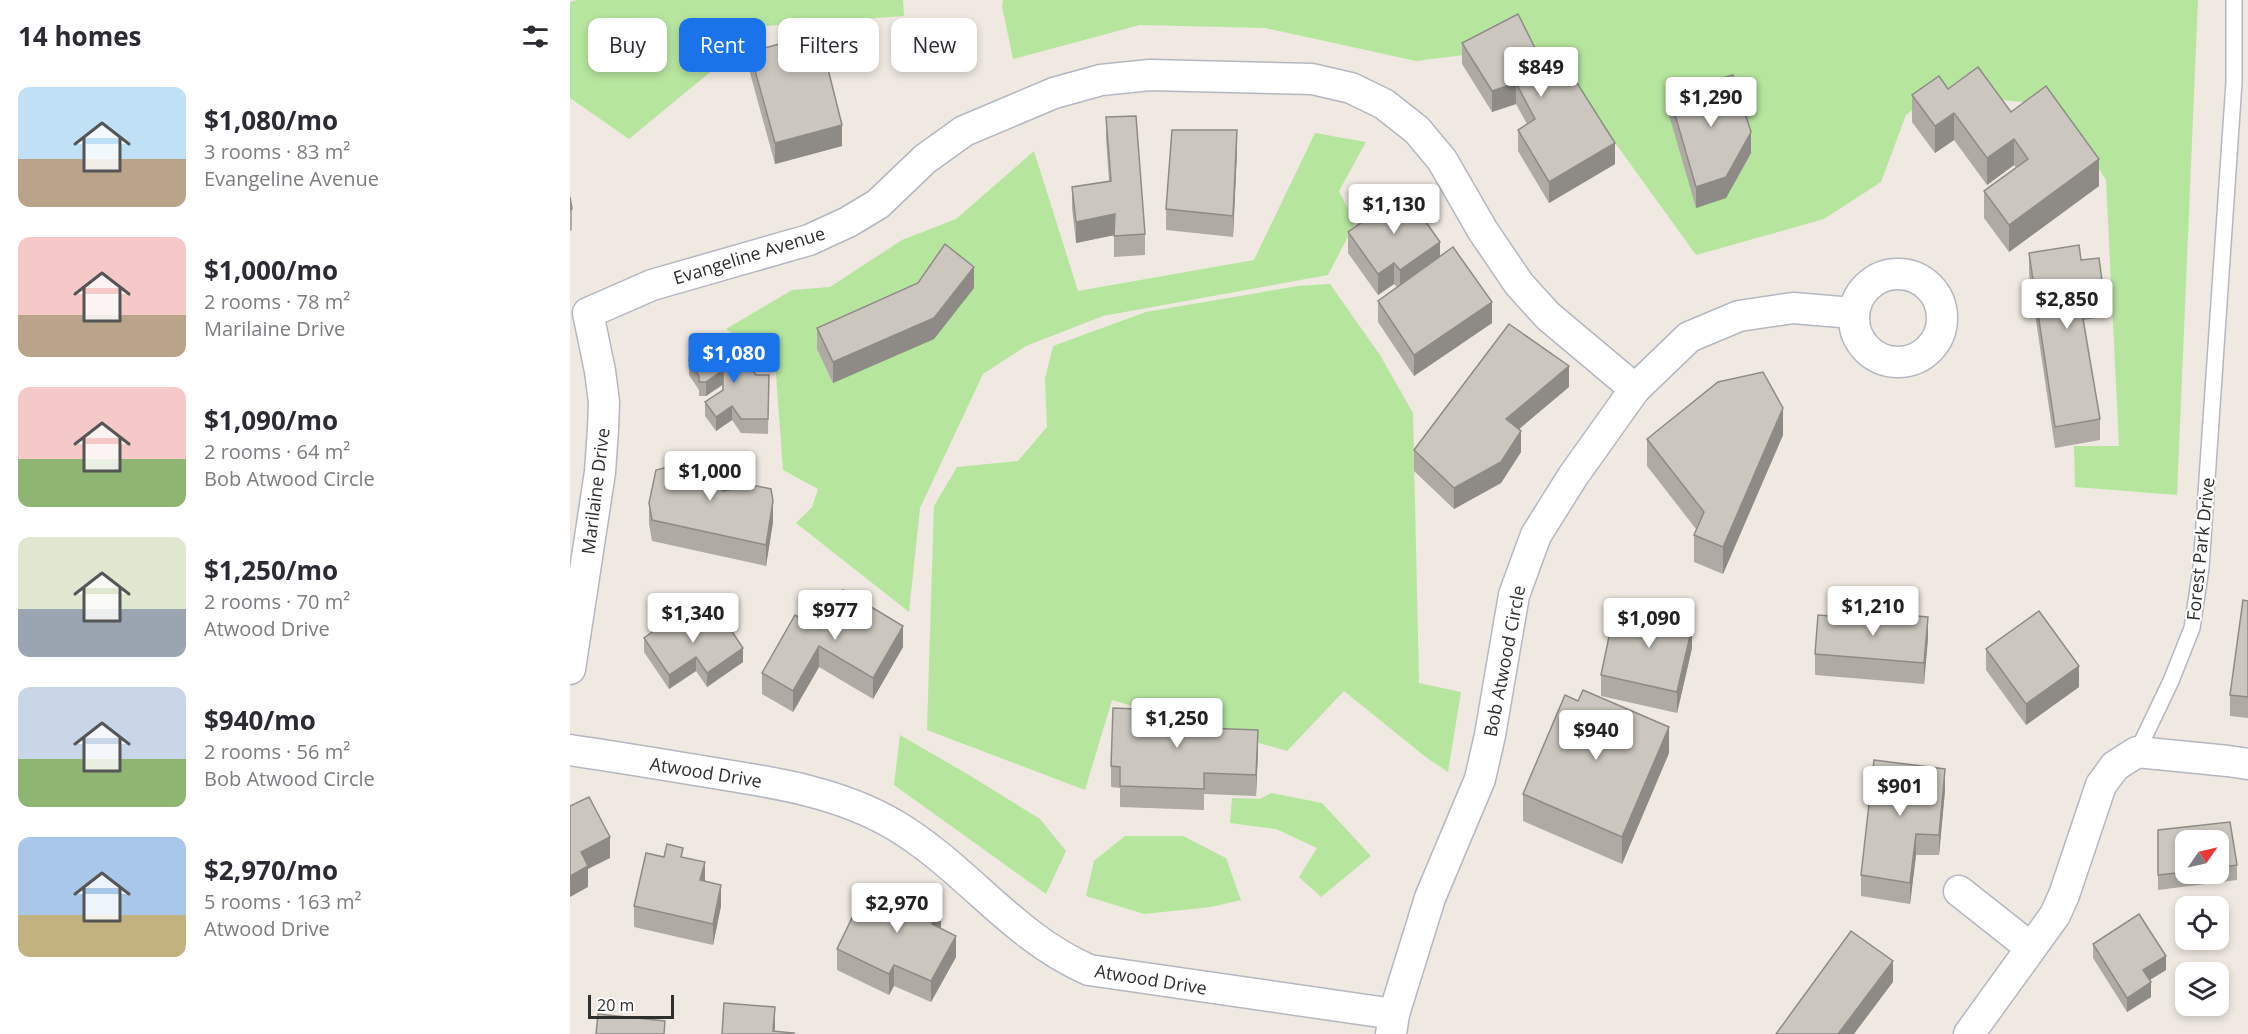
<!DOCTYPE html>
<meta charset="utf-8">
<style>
:root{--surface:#fff;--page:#f7f7f7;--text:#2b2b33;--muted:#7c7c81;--accent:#1a73e8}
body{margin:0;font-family:"Open Sans",sans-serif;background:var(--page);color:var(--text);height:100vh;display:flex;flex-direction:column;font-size:22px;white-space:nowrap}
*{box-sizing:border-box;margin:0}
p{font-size:20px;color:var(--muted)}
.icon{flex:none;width:33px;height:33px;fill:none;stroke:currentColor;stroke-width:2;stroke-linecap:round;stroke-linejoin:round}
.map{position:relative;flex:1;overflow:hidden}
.panel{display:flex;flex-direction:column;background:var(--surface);width:570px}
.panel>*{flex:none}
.guide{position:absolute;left:18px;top:18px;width:570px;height:54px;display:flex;gap:12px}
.needle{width:39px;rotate:56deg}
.buttons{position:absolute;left:1605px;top:830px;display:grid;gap:12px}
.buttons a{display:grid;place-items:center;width:54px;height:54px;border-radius:12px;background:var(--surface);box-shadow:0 3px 9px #0003;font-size:30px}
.scale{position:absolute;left:18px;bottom:15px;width:86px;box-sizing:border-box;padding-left:6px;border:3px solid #2e2e2e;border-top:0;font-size:16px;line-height:21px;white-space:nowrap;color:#2e2e2e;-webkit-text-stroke:4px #fff;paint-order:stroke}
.price{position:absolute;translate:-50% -51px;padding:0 14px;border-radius:6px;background:#fff;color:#222;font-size:20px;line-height:39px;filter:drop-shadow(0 2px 3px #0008)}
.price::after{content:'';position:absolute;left:50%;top:36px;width:18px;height:14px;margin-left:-9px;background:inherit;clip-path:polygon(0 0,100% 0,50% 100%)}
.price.current{background:var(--accent);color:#fff}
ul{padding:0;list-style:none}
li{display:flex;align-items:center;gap:18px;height:150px;padding:0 18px}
li span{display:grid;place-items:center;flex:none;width:168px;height:120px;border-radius:12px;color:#555}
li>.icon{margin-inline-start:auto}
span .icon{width:72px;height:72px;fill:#fffc;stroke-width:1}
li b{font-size:26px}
h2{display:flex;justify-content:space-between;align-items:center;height:72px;padding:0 18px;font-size:26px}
.tag{padding:0 21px;border-radius:12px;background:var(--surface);box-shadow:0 3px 9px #0003;font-size:21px;line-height:54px}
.tag.current{background:var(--accent);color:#fff}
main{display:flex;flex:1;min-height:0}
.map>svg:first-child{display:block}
</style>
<main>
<section class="panel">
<h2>14 homes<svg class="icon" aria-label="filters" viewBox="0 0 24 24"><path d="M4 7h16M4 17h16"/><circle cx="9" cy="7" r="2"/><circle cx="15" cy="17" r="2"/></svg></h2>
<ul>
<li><span style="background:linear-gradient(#bfe0f5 60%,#b9a48a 0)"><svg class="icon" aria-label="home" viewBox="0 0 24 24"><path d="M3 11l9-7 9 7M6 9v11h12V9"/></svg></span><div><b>$1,080/mo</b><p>3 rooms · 83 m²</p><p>Evangeline Avenue</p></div></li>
<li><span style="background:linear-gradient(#f6c9c9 65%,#b9a48a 0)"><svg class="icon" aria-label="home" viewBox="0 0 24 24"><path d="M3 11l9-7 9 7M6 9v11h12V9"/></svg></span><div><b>$1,000/mo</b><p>2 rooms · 78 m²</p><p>Marilaine Drive</p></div></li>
<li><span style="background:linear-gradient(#f6c9c9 60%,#8fb573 0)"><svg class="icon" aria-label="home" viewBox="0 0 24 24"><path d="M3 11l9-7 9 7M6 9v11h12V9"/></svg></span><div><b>$1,090/mo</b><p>2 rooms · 64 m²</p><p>Bob Atwood Circle</p></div></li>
<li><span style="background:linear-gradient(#dfe7d0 60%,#9aa5b1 0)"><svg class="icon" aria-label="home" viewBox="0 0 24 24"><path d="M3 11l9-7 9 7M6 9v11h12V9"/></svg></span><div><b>$1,250/mo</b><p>2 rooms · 70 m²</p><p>Atwood Drive</p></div></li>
<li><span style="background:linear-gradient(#c9d6e8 60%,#8fb573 0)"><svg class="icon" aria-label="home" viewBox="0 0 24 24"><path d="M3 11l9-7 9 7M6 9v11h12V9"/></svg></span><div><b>$940/mo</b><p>2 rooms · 56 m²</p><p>Bob Atwood Circle</p></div></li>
<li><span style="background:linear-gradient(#a9c7e8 65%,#c2b280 0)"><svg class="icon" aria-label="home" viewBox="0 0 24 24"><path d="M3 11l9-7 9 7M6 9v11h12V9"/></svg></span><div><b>$2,970/mo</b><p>5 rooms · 163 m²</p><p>Atwood Drive</p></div></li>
</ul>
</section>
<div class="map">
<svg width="1678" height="1034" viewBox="0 0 1678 1034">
<rect width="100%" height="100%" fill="#efe9e1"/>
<g fill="#b6e59e">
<path d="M 7,0 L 333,0 L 334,16 L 196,26 L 59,139 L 0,98 L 0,2 Z"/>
<path d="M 433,0 L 1628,0 L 1607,495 L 1505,487 L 1504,446 L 1549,446 L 1536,180 L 1490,106 L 1366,93 L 1336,115 L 1311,182 L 1254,219 L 1126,255 L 1038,133 L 933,50 L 846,61 L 695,28 L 570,25 L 443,59 L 432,6 Z"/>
<path d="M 745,133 L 796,142 L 769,191 L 785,223 L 758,275 L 533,316 L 456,346 L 413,374 L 350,508 L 339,612 L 226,523 L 242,507 L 248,489 L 213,470 L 205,361 L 156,329 L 222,290 L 260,287 L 332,240 L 386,219 L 464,151 L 508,291 L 684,260 Z"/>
<path d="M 760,284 L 810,355 L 843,413 L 849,683 L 891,692 L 878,772 L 857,758 L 774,691 L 717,751 L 542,700 L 515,790 L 357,730 L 364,506 L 387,467 L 448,461 L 477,427 L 475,379 L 483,346 L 576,312 L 728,286 Z"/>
<path d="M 330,735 L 399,775 L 470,819 L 496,851 L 476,894 L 324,785 Z"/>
<path d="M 701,793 L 752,803 L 801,856 L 751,897 L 729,877 L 747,848 L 706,829 L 660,823 L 662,798 L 690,799 Z"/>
<path d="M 555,836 L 613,836 L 656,858 L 671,900 L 641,907 L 574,914 L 516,896 L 524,861 Z"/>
</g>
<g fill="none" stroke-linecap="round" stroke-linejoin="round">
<defs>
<path id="lane" d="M 1567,752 L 1601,681 L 1622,628 L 1631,568 L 1664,82 L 1664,0"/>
<g id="street">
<circle cx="1328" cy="318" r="44"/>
<path d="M 0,669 L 30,472 L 33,429 L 34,402 L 30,371 L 18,313 L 82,285 L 239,240 L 278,222 L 308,204 L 355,159 L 394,131 L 484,93 L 531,80 L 580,75 L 742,79 L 781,88 L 814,104 L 847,130 L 872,160 L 913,231 L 949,284 L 978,316 L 1065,389"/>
<path d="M 0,750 C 48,757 96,765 144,773 C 206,783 268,792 323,824 C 395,866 441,936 519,970 L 824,1014"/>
<path d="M 1389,891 L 1461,948"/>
<path d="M 821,1034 L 824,1014 L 860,898 L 910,779 L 920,735 L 944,595 L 966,535 L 1003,476 L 1065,389 L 1119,337 L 1169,316 L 1223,308 L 1283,313"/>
<path d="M 1399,1034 L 1485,915 L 1494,895 L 1531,785 L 1545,766 L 1567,752 L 1658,761 L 1678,764"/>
</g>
</defs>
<use href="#lane" stroke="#b4b7c1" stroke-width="18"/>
<use href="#street" stroke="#b4b7c1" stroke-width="33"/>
<use href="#lane" stroke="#fff" stroke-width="15"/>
<use href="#street" stroke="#fff" stroke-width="30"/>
</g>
<g fill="#afaba4" fill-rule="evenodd">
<path d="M 892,43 L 971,60 L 1045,164 L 979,203 L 948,151 L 948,130 L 957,124 L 946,104 L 922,112 L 892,64 Z"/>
<path d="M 180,52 L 272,146 L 205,164 L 180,73 Z"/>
<path d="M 1378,89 L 1441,112 L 1529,186 L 1439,252 L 1414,218 L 1414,191 L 1446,168 L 1444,165 L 1417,185 L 1384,140 L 1365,153 L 1342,122 L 1342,95 Z"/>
<path d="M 1099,94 L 1181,153 L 1156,198 L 1126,208 L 1099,115 Z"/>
<path d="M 536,117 L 575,234 L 575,255 L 544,257 L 544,235 L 506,243 L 502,208 L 502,187 L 539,181 L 536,138 Z"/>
<path d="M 667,151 L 663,237 L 596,230 L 596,209 Z"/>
<path d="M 0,197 L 2,209 L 2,230 L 0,231 Z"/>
<path d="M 778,232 L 870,256 L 922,323 L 844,376 L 808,322 L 808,301 L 827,287 L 824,284 L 808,295 L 778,253 Z"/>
<path d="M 1459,253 L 1511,260 L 1534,296 L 1534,317 L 1513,320 L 1530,419 L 1530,440 L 1485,448 L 1459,274 Z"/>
<path d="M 404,288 L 364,339 L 263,383 L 247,349 L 247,328 Z"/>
<path d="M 120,352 L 180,366 L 186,375 L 199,375 L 198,434 L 171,433 L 162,420 L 146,431 L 135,416 L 135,402 L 153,390 L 153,385 L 136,396 L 129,396 L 129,390 L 119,375 Z"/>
<path d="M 999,387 L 949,429 L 951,452 L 931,483 L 884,509 L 844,471 L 844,450 Z"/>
<path d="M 1213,435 L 1153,574 L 1124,562 L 1124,535 L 1126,529 L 1077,466 L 1077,439 Z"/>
<path d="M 156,489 L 155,491 L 203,522 L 196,566 L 82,541 L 79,524 L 79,503 Z"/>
<path d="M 1678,601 L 1678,718 L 1660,716 L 1660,695 Z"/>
<path d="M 1285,618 L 1358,638 L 1354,684 L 1245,675 L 1245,654 Z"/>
<path d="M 117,628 L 173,662 L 137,687 L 126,671 L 99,689 L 74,652 L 74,638 Z"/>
<path d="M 250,629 L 333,647 L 303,699 L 249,667 L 223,712 L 192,694 L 192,673 Z"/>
<path d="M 1122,648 L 1107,713 L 1031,696 L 1031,675 Z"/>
<path d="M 1416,649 L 1509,687 L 1456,725 L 1416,670 Z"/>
<path d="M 635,729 L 688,751 L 686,796 L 634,794 L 634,810 L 550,807 L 550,788 L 541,787 L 541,766 Z"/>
<path d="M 1099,753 L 1052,864 L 953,821 L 953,794 Z"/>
<path d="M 1375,790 L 1369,855 L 1346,855 L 1340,904 L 1291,896 L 1291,875 Z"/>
<path d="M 1660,822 L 1667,865 L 1667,880 L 1588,890 L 1588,830 ZM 1616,840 L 1648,840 L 1648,873 L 1616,873 Z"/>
<path d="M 94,857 L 113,857 L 135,881 L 151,906 L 143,945 L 64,927 L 64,906 Z"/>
<path d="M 371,928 L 386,957 L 361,1002 L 324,986 L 319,995 L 267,970 L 267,949 Z"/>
<path d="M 1523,944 L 1596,970 L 1580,980 L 1581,997 L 1557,1012 L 1523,958 Z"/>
</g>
<g fill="#8e8b86">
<path d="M 946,83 L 946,104 L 922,112 L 922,91 Z"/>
<path d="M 1384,113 L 1384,140 L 1365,153 L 1365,126 Z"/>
<path d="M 272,125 L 272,146 L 205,164 L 205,143 Z"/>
<path d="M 667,130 L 667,151 L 663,237 L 663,216 Z"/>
<path d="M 1181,132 L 1181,153 L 1156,198 L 1126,208 L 1126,187 Z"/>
<path d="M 1444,139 L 1444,165 L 1417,185 L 1417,158 Z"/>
<path d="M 1045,143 L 1045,164 L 979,203 L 979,182 Z"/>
<path d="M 1529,159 L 1529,186 L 1439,252 L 1439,225 Z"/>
<path d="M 545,214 L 545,235 L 506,243 L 506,222 Z"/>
<path d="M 870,242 L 870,263 L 830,291 L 830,270 Z"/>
<path d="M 824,263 L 824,284 L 808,295 L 808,274 Z"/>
<path d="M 404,267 L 404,288 L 364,339 L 263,383 L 263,362 Z"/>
<path d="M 922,302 L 922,323 L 844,376 L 844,355 Z"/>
<path d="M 999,366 L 999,387 L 936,440 L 936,419 Z"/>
<path d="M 153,370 L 153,384 L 136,396 L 136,382 Z"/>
<path d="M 162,406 L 162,420 L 146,431 L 146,417 Z"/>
<path d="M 1213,408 L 1213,435 L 1153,574 L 1153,547 Z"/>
<path d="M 951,431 L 951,452 L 931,483 L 884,509 L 884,488 Z"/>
<path d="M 156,468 L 156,489 L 152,507 L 152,486 Z"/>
<path d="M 203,501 L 203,522 L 196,566 L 196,545 Z"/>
<path d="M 1358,617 L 1358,638 L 1354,684 L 1354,663 Z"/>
<path d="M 333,626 L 333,647 L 303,699 L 303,678 Z"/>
<path d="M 1122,627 L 1122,648 L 1107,713 L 1107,692 Z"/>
<path d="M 249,646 L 249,667 L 223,712 L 223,691 Z"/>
<path d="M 173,648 L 173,662 L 137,687 L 137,673 Z"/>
<path d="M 126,657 L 126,671 L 99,689 L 99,675 Z"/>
<path d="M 1509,666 L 1509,687 L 1456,725 L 1456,704 Z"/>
<path d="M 1099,727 L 1099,753 L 1052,864 L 1052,837 Z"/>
<path d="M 688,730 L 688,751 L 686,796 L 686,775 Z"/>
<path d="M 1375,769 L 1375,790 L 1369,855 L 1369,835 Z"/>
<path d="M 1346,834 L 1346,855 L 1340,904 L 1340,883 Z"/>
<path d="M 40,837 L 40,858 L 18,869 L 18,887 L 0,897 L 0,876 L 11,852 Z"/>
<path d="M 135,862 L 135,883 L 130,880 Z"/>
<path d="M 151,885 L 151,906 L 143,945 L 143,924 Z"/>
<path d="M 371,909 L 371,930 L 362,924 Z"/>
<path d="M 386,936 L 386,957 L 361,1002 L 361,981 Z"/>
<path d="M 1596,956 L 1596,970 L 1573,984 L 1573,970 Z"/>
<path d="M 1323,961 L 1323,982 L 1284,1034 L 1268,1034 Z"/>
<path d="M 324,965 L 324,986 L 319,995 L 319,974 Z"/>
<path d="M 1581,982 L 1581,997 L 1557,1012 L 1557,998 Z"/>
<path d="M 205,1007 L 205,1028 L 204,1034 L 203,1034 Z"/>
</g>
<g fill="#cbc7bf" stroke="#8e8b86" stroke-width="1.5">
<path d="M 948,14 L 971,60 L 990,56 L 1045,143 L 979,182 L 948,130 L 965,119 L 946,83 L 922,91 L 892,43 Z"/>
<path d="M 249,33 L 272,125 L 205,143 L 180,52 Z"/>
<path d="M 1408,67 L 1441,112 L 1476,86 L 1529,159 L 1439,225 L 1414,191 L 1458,159 L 1444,139 L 1417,158 L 1384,113 L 1365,126 L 1342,95 L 1369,76 L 1378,89 Z"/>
<path d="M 1163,75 L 1181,132 L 1156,177 L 1126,187 L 1099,94 Z"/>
<path d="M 566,116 L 575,234 L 544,236 L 545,214 L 506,222 L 502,187 L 541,181 L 536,117 Z"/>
<path d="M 602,130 L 667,130 L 663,216 L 596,209 Z"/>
<path d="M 835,192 L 870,242 L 830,270 L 824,263 L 808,274 L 778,232 Z"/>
<path d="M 0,197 L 2,209 L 0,210 Z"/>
<path d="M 375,244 L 404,267 L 364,318 L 263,362 L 247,328 L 348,283 Z"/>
<path d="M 1509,245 L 1511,260 L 1529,258 L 1534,296 L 1501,301 L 1503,315 L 1512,313 L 1530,419 L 1485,427 L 1459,253 Z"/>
<path d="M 883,247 L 922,302 L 844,355 L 808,301 Z"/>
<path d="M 939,324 L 999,366 L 936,419 L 951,431 L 931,462 L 884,488 L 844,450 Z"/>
<path d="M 120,352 L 180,353 L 180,366 L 186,375 L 199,375 L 198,419 L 171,419 L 162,406 L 146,417 L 135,402 L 153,390 L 153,370 L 136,382 L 129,382 L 129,376 L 119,361 Z"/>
<path d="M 1193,372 L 1213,408 L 1153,547 L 1124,535 L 1134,512 L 1077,439 L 1148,382 Z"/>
<path d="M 137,457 L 154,461 L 156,468 L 152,486 L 153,491 L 182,485 L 201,489 L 203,501 L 196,545 L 82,520 L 79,503 L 86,470 Z"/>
<path d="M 273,590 L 333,626 L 303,678 L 249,646 L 223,691 L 192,673 L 225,615 L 250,629 Z"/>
<path d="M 1673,600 L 1678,601 L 1678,697 L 1660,695 Z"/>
<path d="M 1088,601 L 1122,627 L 1107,692 L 1031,675 L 1040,632 Z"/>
<path d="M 1286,611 L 1358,617 L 1354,663 L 1245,654 L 1248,615 L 1285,618 Z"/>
<path d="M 1469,611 L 1509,666 L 1456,704 L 1416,649 Z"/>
<path d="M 108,614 L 117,628 L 135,615 L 141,625 L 153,618 L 173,648 L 137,673 L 126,657 L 99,675 L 74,638 Z"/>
<path d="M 1013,690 L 1099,727 L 1052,837 L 953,794 L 995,695 L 1008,701 Z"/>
<path d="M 543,708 L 635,712 L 634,728 L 688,730 L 686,775 L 634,773 L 634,789 L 550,786 L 550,767 L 541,766 Z"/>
<path d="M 1304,760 L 1375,769 L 1369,835 L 1346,834 L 1340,883 L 1291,875 Z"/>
<path d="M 19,797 L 40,837 L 11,852 L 18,866 L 0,876 L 0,806 Z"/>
<path d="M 1660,822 L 1667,865 L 1648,868 L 1648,840 L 1616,840 L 1616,872 L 1588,875 L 1588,830 Z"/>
<path d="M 97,844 L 113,848 L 111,857 L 135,862 L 130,880 L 151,885 L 143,924 L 64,906 L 76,853 L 94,857 Z"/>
<path d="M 320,885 L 371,909 L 362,924 L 386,936 L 361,981 L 324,965 L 319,974 L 267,949 L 294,893 L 311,902 Z"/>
<path d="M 1569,914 L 1596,956 L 1573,970 L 1581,982 L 1557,998 L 1523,944 Z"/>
<path d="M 1281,931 L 1323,961 L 1268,1034 L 1206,1034 Z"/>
<path d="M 154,1003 L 205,1007 L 203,1031 L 224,1033 L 223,1034 L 152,1034 Z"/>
<path d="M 28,1014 L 95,1021 L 94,1034 L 26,1034 Z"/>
</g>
<g text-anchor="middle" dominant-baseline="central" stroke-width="4.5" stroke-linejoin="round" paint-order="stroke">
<g font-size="18" fill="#2e2e2e" stroke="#fff">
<text transform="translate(179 255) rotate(-17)">Evangeline Avenue</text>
<text transform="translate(25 491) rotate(-83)">Marilaine Drive</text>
<text transform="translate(1630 549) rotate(-84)">Forest Park Drive</text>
<text transform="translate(934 661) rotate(-79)">Bob Atwood Circle</text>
<text transform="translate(136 772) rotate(9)">Atwood Drive</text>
<text transform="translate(581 979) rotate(9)">Atwood Drive</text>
</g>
</g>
</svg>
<div class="buttons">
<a><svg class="needle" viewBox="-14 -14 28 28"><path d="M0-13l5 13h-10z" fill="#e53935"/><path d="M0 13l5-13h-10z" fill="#7c7c81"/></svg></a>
<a><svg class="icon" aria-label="locate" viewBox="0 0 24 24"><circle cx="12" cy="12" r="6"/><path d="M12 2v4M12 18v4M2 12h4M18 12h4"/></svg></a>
<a><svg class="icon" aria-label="layers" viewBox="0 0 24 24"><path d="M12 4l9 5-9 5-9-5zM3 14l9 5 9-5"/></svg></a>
</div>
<div class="scale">20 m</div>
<b class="price" style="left:971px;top:98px">$849</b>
<b class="price" style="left:1141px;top:128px">$1,290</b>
<b class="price" style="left:824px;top:235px">$1,130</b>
<b class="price" style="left:1497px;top:330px">$2,850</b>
<b class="price current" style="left:164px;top:384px">$1,080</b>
<b class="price" style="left:140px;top:502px">$1,000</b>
<b class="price" style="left:1303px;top:637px">$1,210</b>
<b class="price" style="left:265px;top:641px">$977</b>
<b class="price" style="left:123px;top:644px">$1,340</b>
<b class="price" style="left:1079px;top:649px">$1,090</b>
<b class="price" style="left:607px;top:749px">$1,250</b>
<b class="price" style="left:1026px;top:761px">$940</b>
<b class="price" style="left:1330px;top:817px">$901</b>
<b class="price" style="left:327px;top:934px">$2,970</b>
<div class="guide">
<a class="tag">Buy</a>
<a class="tag current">Rent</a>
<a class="tag">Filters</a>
<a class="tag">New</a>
</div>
</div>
</main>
